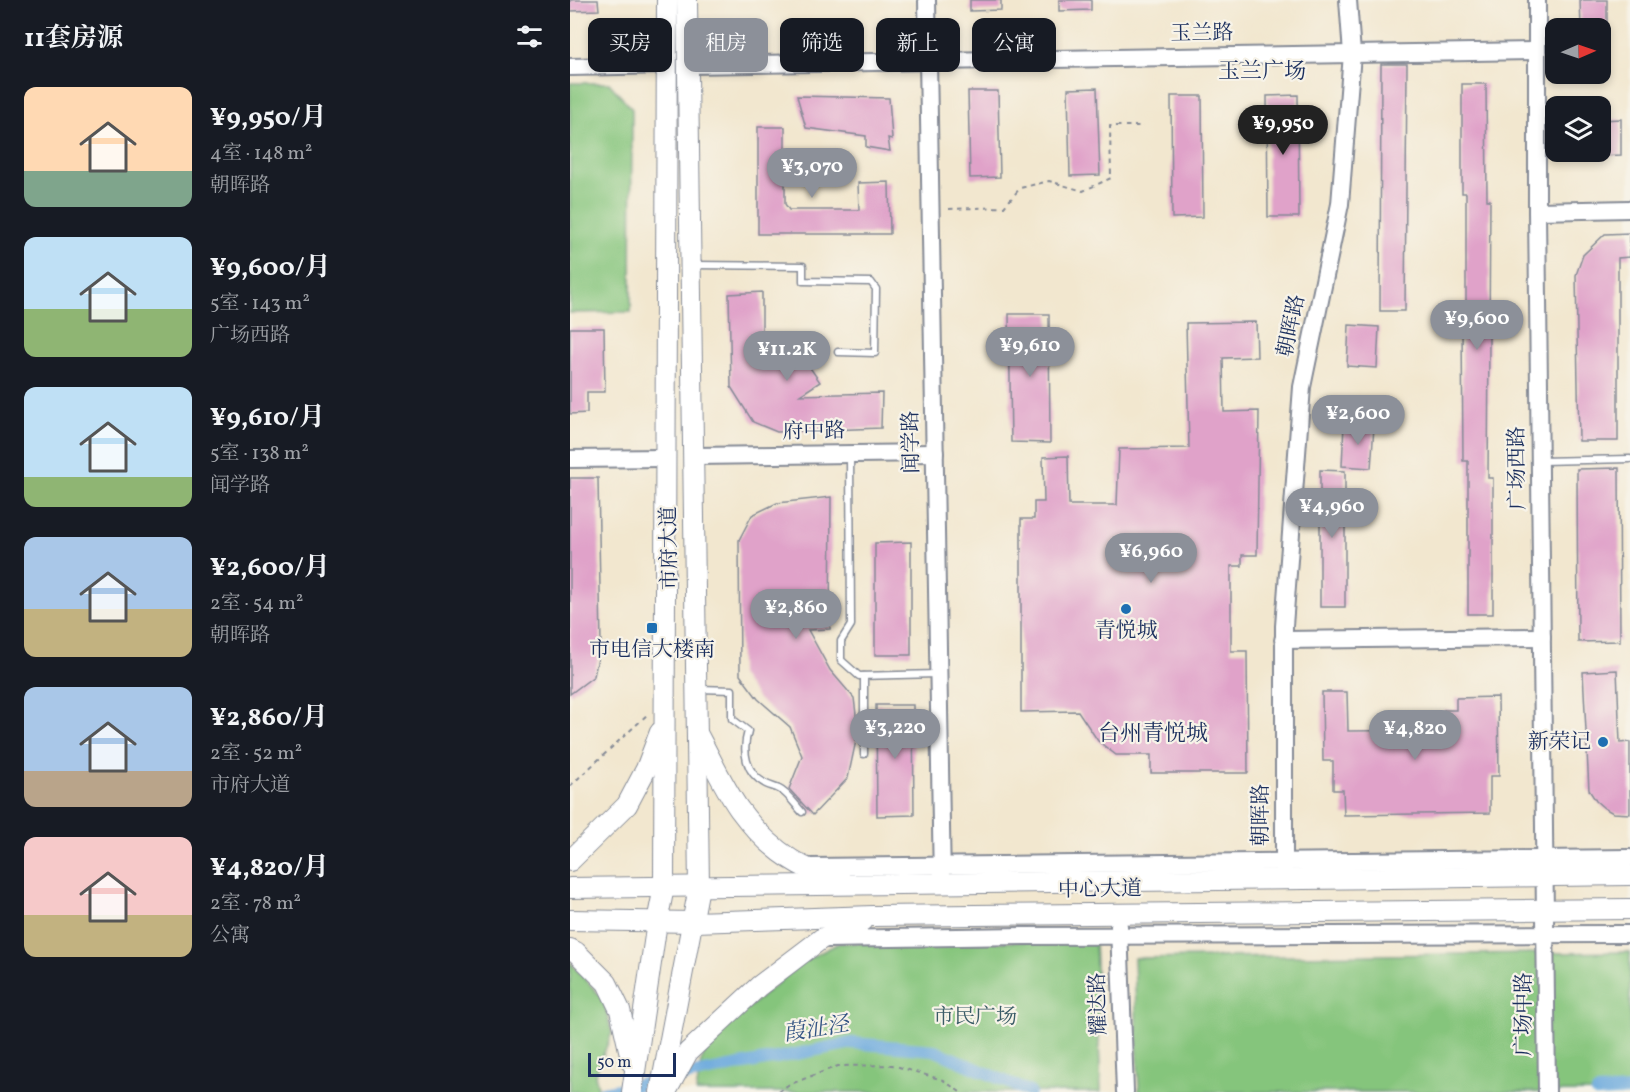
<!DOCTYPE html>
<html lang="zh">
<meta charset="utf-8">
<style>
:root{--surface:#171b24;--page:#20242c;--text:#f1f3f6;--muted:#9ea1a6;--accent:#8c9099}
body{margin:0;font-family:Vollkorn,"Noto Serif SC",serif;background:var(--page);color:var(--text);height:100vh;display:flex;flex-direction:column;font-size:22px;white-space:nowrap}
*{box-sizing:border-box;margin:0}
p{font-size:20px;color:var(--muted)}
.icon{flex:none;width:33px;height:33px;fill:none;stroke:currentColor;stroke-width:2;stroke-linecap:round;stroke-linejoin:round}
.map{position:relative;flex:1;overflow:hidden}
.details{display:flex;flex-direction:column;background:var(--surface);width:570px}
.details>*{flex:none}
.banner{position:absolute;left:18px;top:18px;width:570px;height:54px;display:flex;gap:12px}
.needle{width:39px;rotate:88deg}
.buttons{position:absolute;left:975px;top:18px;display:grid;gap:12px}
.buttons a{display:grid;place-items:center;width:66px;height:66px;border-radius:12px;background:var(--surface);box-shadow:0 3px 9px #0003;font-size:30px}
.scale{position:absolute;left:18px;bottom:15px;width:88px;box-sizing:border-box;padding-left:6px;border:3px solid #1b2f5e;border-top:0;font-size:16px;line-height:21px;white-space:nowrap;color:#1b2f5e;-webkit-text-stroke:4px #f7f3e8;paint-order:stroke}
.price{position:absolute;translate:-50% -51px;padding:0 14px;border-radius:21px;background:var(--accent);color:#fff;font-size:20px;line-height:39px;filter:drop-shadow(0 2px 3px #0008)}
.price::after{content:'';position:absolute;left:50%;top:36px;width:18px;height:14px;margin-left:-9px;background:inherit;clip-path:polygon(0 0,100% 0,50% 100%)}
.price.selected{background:#222;color:#fff}
ul{padding:0;list-style:none}
li{display:flex;align-items:center;gap:18px;height:150px;padding:0 24px}
li span{display:grid;place-items:center;flex:none;width:168px;height:120px;border-radius:12px;color:#555}
li>.icon{margin-inline-start:auto}
span .icon{width:72px;height:72px;fill:#fffc;stroke-width:1}
li b{font-size:26px}
h2{display:flex;justify-content:space-between;align-items:center;height:72px;padding:0 24px;font-size:26px}
.tag{padding:0 21px;border-radius:12px;background:var(--surface);box-shadow:0 3px 9px #0003;font-size:21px;line-height:54px}
.tag.selected{background:var(--accent);color:#fff}
main{display:flex;flex:1;min-height:0}
.map>svg:first-child{display:block}
</style>
<main>
<section class="details">
<h2>11套房源<svg class="icon" aria-label="filters" viewBox="0 0 24 24"><path d="M4 7h16M4 17h16"/><circle cx="9" cy="7" r="2"/><circle cx="15" cy="17" r="2"/></svg></h2>
<ul>
<li><span style="background:linear-gradient(#ffd9b3 70%,#7fa58c 0)"><svg class="icon" aria-label="home" viewBox="0 0 24 24"><path d="M3 11l9-7 9 7M6 9v11h12V9"/></svg></span><div><b>¥9,950/月</b><p>4室 · 148 m²</p><p>朝晖路</p></div></li>
<li><span style="background:linear-gradient(#bfe0f5 60%,#8fb573 0)"><svg class="icon" aria-label="home" viewBox="0 0 24 24"><path d="M3 11l9-7 9 7M6 9v11h12V9"/></svg></span><div><b>¥9,600/月</b><p>5室 · 143 m²</p><p>广场西路</p></div></li>
<li><span style="background:linear-gradient(#bfe0f5 75%,#8fb573 0)"><svg class="icon" aria-label="home" viewBox="0 0 24 24"><path d="M3 11l9-7 9 7M6 9v11h12V9"/></svg></span><div><b>¥9,610/月</b><p>5室 · 138 m²</p><p>闻学路</p></div></li>
<li><span style="background:linear-gradient(#a9c7e8 60%,#c2b280 0)"><svg class="icon" aria-label="home" viewBox="0 0 24 24"><path d="M3 11l9-7 9 7M6 9v11h12V9"/></svg></span><div><b>¥2,600/月</b><p>2室 · 54 m²</p><p>朝晖路</p></div></li>
<li><span style="background:linear-gradient(#a9c7e8 70%,#b9a48a 0)"><svg class="icon" aria-label="home" viewBox="0 0 24 24"><path d="M3 11l9-7 9 7M6 9v11h12V9"/></svg></span><div><b>¥2,860/月</b><p>2室 · 52 m²</p><p>市府大道</p></div></li>
<li><span style="background:linear-gradient(#f6c9c9 65%,#c2b280 0)"><svg class="icon" aria-label="home" viewBox="0 0 24 24"><path d="M3 11l9-7 9 7M6 9v11h12V9"/></svg></span><div><b>¥4,820/月</b><p>2室 · 78 m²</p><p>公寓</p></div></li>
</ul>
</section>
<div class="map">
<svg width="1060" height="1092" viewBox="0 0 1060 1092">
<rect width="100%" height="100%" fill="#f7f3e8"/>
<filter id="ink" filterUnits="userSpaceOnUse"><feTurbulence type="fractalNoise" baseFrequency=".0167" numOctaves="2"/><feDisplacementMap in="SourceGraphic" scale="12" xChannelSelector="R" yChannelSelector="G"/><feConvolveMatrix kernelMatrix="1 2 1 2 8 2 1 2 1" color-interpolation-filters="sRGB"/></filter>
<filter id="wash" filterUnits="userSpaceOnUse"><feTurbulence type="fractalNoise" baseFrequency=".008" numOctaves="4" result="noise"/><feDisplacementMap in="SourceGraphic" scale="24" xChannelSelector="R" yChannelSelector="G"/><feGaussianBlur stdDeviation="1.35" result="paint"/><feColorMatrix in="noise" values="0 0 0 0 0 0 0 0 0 0 0 0 0 0 0 0 0 1.4 0 .05"/><feComposite in="paint" operator="in"/></filter>
<g filter="url(#wash)">
<rect width="100%" height="100%" fill="#f2e7cf"/>
<g fill="#85c57c" stroke="#507a6d" stroke-width="1.5">
<path d="M 0,83 L 39,83 L 62,109 L 61,312 L 0,313 Z"/>
<path d="M 525,941 L 531,1092 L 126,1092 L 131,1062 L 141,1039 L 234,961 L 269,943 Z"/>
<path d="M 1060,952 L 1060,1092 L 569,1092 L 564,958 Z"/>
<path d="M 0,962 L 33,999 L 42,1033 L 25,1075 L 29,1092 L 0,1092 Z"/>
</g>
<g fill="none" stroke-linecap="round" stroke-linejoin="round">
<g stroke="#6ba9dd" stroke-width="12">
<path d="M 33,1092 L 282,1043 L 364,1050 L 460,1092"/>
<path d="M 1027,1092 L 1060,1090"/>
</g>
</g>
<g id="blocks">
<g fill="#e0a2c9">
<path d="M 0,0 L 28,0 L 29,10 L 0,11 Z"/>
<path d="M 400,0 L 431,0 L 431,10 L 400,11 Z"/>
<path d="M 489,0 L 521,0 L 521,10 L 489,11 Z"/>
<path d="M 1010,0 L 1037,0 L 1037,28 L 1011,28 Z"/>
<path d="M 811,64 L 837,64 L 835,311 L 810,311 Z"/>
<path d="M 892,84 L 916,84 L 917,200 L 920,200 L 918,478 L 923,478 L 923,614 L 898,614 L 898,461 L 893,461 L 892,325 L 896,325 L 896,193 L 892,193 Z"/>
<path d="M 527,88 L 530,175 L 500,176 L 498,89 Z"/>
<path d="M 398,91 L 428,91 L 430,177 L 400,178 Z"/>
<path d="M 728,95 L 729,217 L 698,217 L 697,96 Z"/>
<path d="M 227,96 L 319,98 L 322,139 L 318,138 L 320,151 L 296,147 L 296,136 L 236,128 Z"/>
<path d="M 601,96 L 632,96 L 633,217 L 602,218 Z"/>
<path d="M 1051,119 L 1051,155 L 1030,156 L 1030,120 Z"/>
<path d="M 188,127 L 215,127 L 215,204 L 219,210 L 289,210 L 288,183 L 319,182 L 320,234 L 188,234 Z"/>
<path d="M 1060,233 L 1060,257 L 1048,258 L 1048,441 L 1009,441 L 1006,275 L 1013,255 L 1035,234 Z"/>
<path d="M 192,292 L 192,343 L 214,354 L 218,349 L 234,359 L 250,382 L 230,395 L 312,393 L 311,428 L 207,432 L 183,422 L 161,387 L 159,294 Z"/>
<path d="M 439,314 L 479,314 L 480,443 L 441,442 Z"/>
<path d="M 686,322 L 687,357 L 653,358 L 654,412 L 689,411 L 687,555 L 672,555 L 672,566 L 661,566 L 661,651 L 677,651 L 678,773 L 581,773 L 581,755 L 546,755 L 528,741 L 508,711 L 451,712 L 451,519 L 464,519 L 464,502 L 474,502 L 473,457 L 498,456 L 499,505 L 547,505 L 549,449 L 619,448 L 616,323 Z"/>
<path d="M 779,325 L 809,327 L 807,368 L 777,366 Z"/>
<path d="M 0,328 L 34,328 L 35,392 L 17,392 L 17,413 L 0,414 Z"/>
<path d="M 774,425 L 804,427 L 801,468 L 772,466 Z"/>
<path d="M 1049,468 L 1050,641 L 1008,642 L 1007,469 Z"/>
<path d="M 750,470 L 775,471 L 775,607 L 750,607 Z"/>
<path d="M 0,478 L 28,478 L 31,645 L 24,676 L 0,694 Z"/>
<path d="M 261,497 L 260,629 L 238,630 L 260,670 L 284,698 L 288,731 L 278,778 L 243,815 L 219,789 L 232,756 L 220,727 L 188,699 L 170,675 L 169,540 L 182,515 L 207,503 Z"/>
<path d="M 341,542 L 341,655 L 305,655 L 305,543 Z"/>
<path d="M 1047,670 L 1050,743 L 1060,742 L 1060,814 L 1043,813 L 1034,808 L 1026,801 L 1019,790 L 1013,672 Z"/>
<path d="M 752,692 L 777,692 L 778,731 L 875,730 L 874,710 L 886,710 L 886,698 L 928,697 L 929,776 L 920,776 L 920,813 L 774,815 L 773,790 L 763,790 L 763,761 L 753,761 Z"/>
<path d="M 306,705 L 343,705 L 344,815 L 307,816 Z"/>
</g>
</g>
</g>
<g filter="url(#ink)">
<use href="#blocks" fill-opacity="0" stroke="#868b96" stroke-width="1.5"/>
<g fill="none" stroke-linecap="round" stroke-linejoin="round">
<defs>
<g id="lane">
<path d="M 124,265 L 233,266 L 233,281 L 301,282 L 306,289 L 305,353 L 268,352"/>
<path d="M 280,454 L 281,625 L 271,641 L 271,660 L 289,676 L 367,674"/>
<path d="M 971,461 L 1060,459"/>
<path d="M 130,689 L 162,690 L 162,719 L 178,731 C 172,751 175,773 196,784 C 200,786 205,787 209,789 C 218,793 226,806 232,812"/>
<path d="M 294,754 L 294,676"/>
</g>
<g id="secondary">
<path d="M 357,0 L 372,884"/>
<path d="M 967,0 L 967,211 L 977,1092"/>
<path d="M 118,65 L 967,51"/>
<path d="M 0,67 L 98,65"/>
<path d="M 967,211 L 1060,209"/>
<path d="M 124,456 L 365,453"/>
<path d="M 0,459 L 96,458"/>
<path d="M 713,640 L 972,637"/>
<path d="M 239,867 L 1060,858"/>
<path d="M 714,879 L 714,626 L 732,387 L 770,204 L 782,54 L 778,0"/>
<path d="M 549,926 L 555,1092"/>
<path d="M 255,939 L 453,936 L 1060,934"/>
</g>
<g id="primary">
<path d="M 128,735 C 141,759 153,786 169,809 C 194,843 227,871 270,879"/>
<path d="M 0,861 L 57,805 L 76,769 L 90,732"/>
<path d="M 0,888 L 1060,875"/>
<path d="M 0,920 L 124,922 L 303,916 L 1060,909"/>
<path d="M 0,949 L 6,952 L 37,983 L 50,1010 L 62,1063"/>
<path d="M 62,1092 L 87,922 L 94,887 L 97,0"/>
<path d="M 90,1092 L 129,887 L 117,0"/>
<path d="M 96,1092 L 118,1052 L 189,986 L 251,939 L 292,921"/>
</g>
</defs>
<use href="#lane" stroke="#868b96" stroke-width="9"/>
<use href="#secondary" stroke="#868b96" stroke-width="20"/>
<use href="#primary" stroke="#868b96" stroke-width="22"/>
<g stroke="#868b96" stroke-width="2" stroke-dasharray="4.5 4.5" stroke-linecap="butt">
<path d="M 379,209 L 434,207 L 450,188 L 479,181 L 513,191 L 541,178 L 540,126 L 573,126"/>
<path d="M 0,786 L 78,714"/>
<path d="M 208,1092 L 218,1085 L 268,1066 L 322,1065 L 373,1080 L 390,1092"/>
</g>
<use href="#lane" stroke="#fff" stroke-width="6"/>
<use href="#secondary" stroke="#fff" stroke-width="16"/>
<use href="#primary" stroke="#fff" stroke-width="20"/>
</g>
</g>
<g fill="#1f6fb2" stroke="#f7f3e8" stroke-width="2">
<circle cx="556" cy="609" r="6"/>
<rect x="76" y="622" width="12" height="12" rx="3"/>
<circle cx="1033" cy="742" r="6"/>
</g>
<g text-anchor="middle" dominant-baseline="central" stroke-width="4.5" stroke-linejoin="round" paint-order="stroke">
<g font-size="21" fill="#1b2f5e" stroke="#f7f3e8">
<text transform="translate(632 34) rotate(-1)">玉兰路</text>
<text transform="translate(722 326) rotate(-78)">朝晖路</text>
<text transform="translate(244 432) rotate(-1)">府中路</text>
<text transform="translate(342 442) rotate(-91)">闻学路</text>
<text transform="translate(948 468) rotate(-91)">广场西路</text>
<text transform="translate(100 548) rotate(-91)">市府大道</text>
<text transform="translate(691 815) rotate(-90)">朝晖路</text>
<text transform="translate(530 890) rotate(-1)">中心大道</text>
<text transform="translate(529 1004) rotate(-92)">耀达路</text>
<text transform="translate(954 1014) rotate(-90)">广场中路</text>
</g>
<g font-size="21" fill="#1b2f5e" stroke="#f7f3e8">
<text x="556" y="631">青悦城</text>
<text x="82" y="650">市电信大楼南</text>
<text x="1021" y="742" text-anchor="end">新荣记</text>
</g>
<g font-size="21" fill="#3b5c67" stroke="#f7f3e8">
<text x="405" y="1017">市民广场</text>
</g>
<g font-size="22" fill="#1b2f5e" stroke="#f7f3e8">
<text x="692" y="72">玉兰广场</text>
<text x="583" y="734">台州青悦城</text>
</g>
<g font-size="22" font-style="italic" fill="#335484" stroke="#f7f3e8">
<text transform="translate(246 1030) rotate(-9)">葭沚泾</text>
</g>
</g>
</svg>
<div class="buttons">
<a><svg class="needle" viewBox="-14 -14 28 28"><path d="M0-13l5 13h-10z" fill="#e53935"/><path d="M0 13l5-13h-10z" fill="#9ea1a6"/></svg></a>
<a><svg class="icon" aria-label="layers" viewBox="0 0 24 24"><path d="M12 4l9 5-9 5-9-5zM3 14l9 5 9-5"/></svg></a>
</div>
<div class="scale">50 m</div>
<b class="price selected" style="left:713px;top:156px">¥9,950</b>
<b class="price" style="left:242px;top:199px">¥3,070</b>
<b class="price" style="left:907px;top:351px">¥9,600</b>
<b class="price" style="left:460px;top:378px">¥9,610</b>
<b class="price" style="left:217px;top:382px">¥11.2K</b>
<b class="price" style="left:788px;top:446px">¥2,600</b>
<b class="price" style="left:762px;top:539px">¥4,960</b>
<b class="price" style="left:581px;top:584px">¥6,960</b>
<b class="price" style="left:226px;top:640px">¥2,860</b>
<b class="price" style="left:325px;top:760px">¥3,220</b>
<b class="price" style="left:845px;top:761px">¥4,820</b>
<div class="banner">
<a class="tag">买房</a>
<a class="tag selected">租房</a>
<a class="tag">筛选</a>
<a class="tag">新上</a>
<a class="tag">公寓</a>
</div>
</div>
</main>
